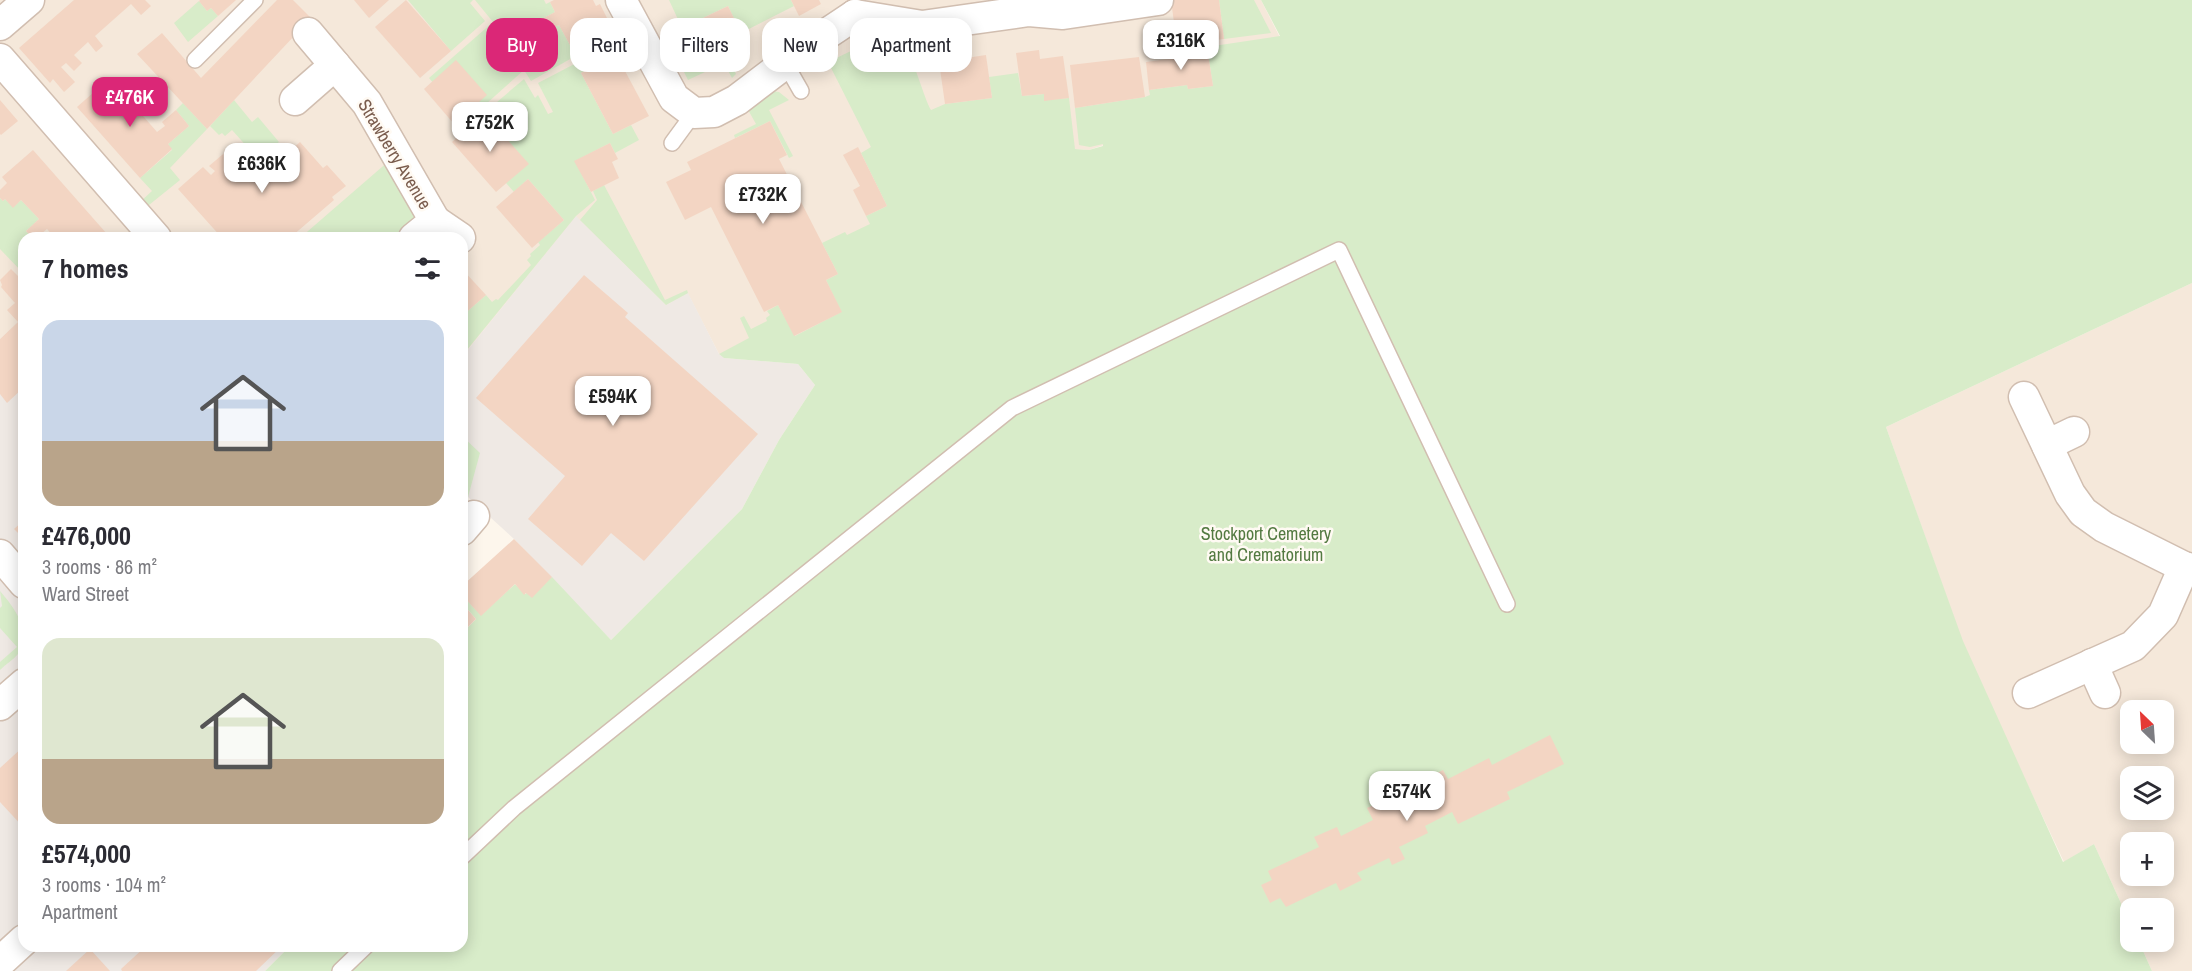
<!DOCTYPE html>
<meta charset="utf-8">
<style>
:root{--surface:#fff;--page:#f2f2f3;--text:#2b2b33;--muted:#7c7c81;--accent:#db2777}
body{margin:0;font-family:"Archivo Narrow",sans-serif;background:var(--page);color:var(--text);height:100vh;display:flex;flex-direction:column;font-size:22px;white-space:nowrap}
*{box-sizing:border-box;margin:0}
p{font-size:20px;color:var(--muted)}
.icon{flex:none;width:33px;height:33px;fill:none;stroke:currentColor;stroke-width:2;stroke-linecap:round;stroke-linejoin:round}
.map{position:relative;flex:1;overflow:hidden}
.drawer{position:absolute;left:18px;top:232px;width:450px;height:720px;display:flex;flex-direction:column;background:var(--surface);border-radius:18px;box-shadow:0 3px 15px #0003}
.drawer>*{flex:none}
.banner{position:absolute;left:486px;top:18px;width:570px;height:54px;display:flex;gap:12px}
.needle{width:39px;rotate:335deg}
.controls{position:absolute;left:2120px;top:700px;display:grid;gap:12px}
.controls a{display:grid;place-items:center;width:54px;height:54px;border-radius:12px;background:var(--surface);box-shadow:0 3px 15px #0003;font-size:30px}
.price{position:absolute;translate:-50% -51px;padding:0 14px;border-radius:12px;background:#fff;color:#222;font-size:20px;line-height:39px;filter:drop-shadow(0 2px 3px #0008)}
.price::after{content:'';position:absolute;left:50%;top:36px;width:18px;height:14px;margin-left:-9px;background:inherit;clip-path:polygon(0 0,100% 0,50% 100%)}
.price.on{background:var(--accent);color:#fff}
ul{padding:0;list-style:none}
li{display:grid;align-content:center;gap:12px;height:318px;padding:0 24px}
li span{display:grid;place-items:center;height:186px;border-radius:18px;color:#555}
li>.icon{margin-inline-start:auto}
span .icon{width:108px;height:108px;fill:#fffc;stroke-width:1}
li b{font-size:26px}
h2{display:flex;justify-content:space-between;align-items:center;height:72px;padding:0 24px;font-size:26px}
.tag{padding:0 21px;border-radius:18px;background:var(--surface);box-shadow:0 3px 15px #0003;font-size:21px;line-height:54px}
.tag.on{background:var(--accent);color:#fff}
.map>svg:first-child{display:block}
</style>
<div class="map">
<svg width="2192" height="971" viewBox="0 0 2192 971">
<rect width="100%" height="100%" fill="#fdf6ec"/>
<g fill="#f5e8da" fill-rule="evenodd">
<path d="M 0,0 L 1261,0 L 1301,79 L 1089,150 L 1075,149 L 860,358 L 724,358 L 719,354 L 688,294 L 666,305 L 576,217 L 462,357 L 462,238 L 24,238 L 24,317 L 0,339 Z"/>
<path d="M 2192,283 L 2192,971 L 2152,971 L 2139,942 L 2163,942 L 2163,909 L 2130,909 L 2130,923 L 2094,844 L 2064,862 L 1969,660 L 1886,427 ZM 2130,711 L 2163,711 L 2163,744 L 2130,744 ZM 2130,777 L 2163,777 L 2163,810 L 2130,810 ZM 2130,843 L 2163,843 L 2163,876 L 2130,876 Z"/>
</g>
<g fill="#efe9e4">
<path d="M 576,216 L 666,305 L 688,293 L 719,354 L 724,358 L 798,364 L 815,385 L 779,440 L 742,509 L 611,640 L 514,539 L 468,497 L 462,504 L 462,357 Z"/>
<path d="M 24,317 L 24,946 L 289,947 L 265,971 L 0,971 L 0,339 Z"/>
</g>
<g fill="#d8ecc9">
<path d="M 408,0 L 473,0 L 470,3 L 485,21 L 451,51 Z"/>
<path d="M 475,0 L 544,0 L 546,4 L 550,2 L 555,12 L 542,19 L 548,30 L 559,25 L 571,47 L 576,44 L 581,53 L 531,81 L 524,70 L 466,122 L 429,78 L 493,22 Z"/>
<path d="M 669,0 L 791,0 L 794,6 L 741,33 L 728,6 L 682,28 Z"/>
<path d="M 1219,0 L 1254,0 L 1271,33 L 1224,39 Z"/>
<path d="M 1261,0 L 2192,0 L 2192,283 L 1886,427 L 1963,641 L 2063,862 L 2094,844 L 2130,923 L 2130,942 L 2139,942 L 2152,971 L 265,971 L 289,947 L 462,946 L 462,633 L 476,619 L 462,603 L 462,595 L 481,615 L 515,584 L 525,594 L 552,577 L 611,640 L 742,509 L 779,440 L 815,385 L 798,364 L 724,358 L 719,354 L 749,338 L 740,318 L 744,316 L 751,329 L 767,321 L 766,318 L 770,315 L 767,311 L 778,305 L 795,336 L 841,312 L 826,280 L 838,274 L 822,243 L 845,232 L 847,235 L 870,224 L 866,216 L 887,206 L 861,153 L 871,147 L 828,62 L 851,51 L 864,70 L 871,63 L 860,47 C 869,41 877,41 887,43 C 894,45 903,48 908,54 C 914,60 924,98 931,110 L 945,104 L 992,98 L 989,77 L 1018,73 L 1022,96 L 1044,94 L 1044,100 L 1069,98 L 1075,149 L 1089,150 L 1103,146 L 1103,144 L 1090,147 L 1079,145 L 1075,108 L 1145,97 L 1150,95 L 1149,90 L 1187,85 L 1188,89 L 1213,86 L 1207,47 L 1280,36 Z"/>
<path d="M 199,1 L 207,11 L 211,8 L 218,16 L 188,42 L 174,23 Z"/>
<path d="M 694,51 L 703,69 L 728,57 L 736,74 L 732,78 L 724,63 L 688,80 L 678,60 Z"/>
<path d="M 584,59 L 589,68 L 581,73 L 613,134 L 631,125 L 639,140 L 615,153 L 610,143 L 575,161 L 595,200 L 576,216 L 462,356 L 462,316 L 486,295 L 492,302 L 496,299 L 498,300 L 531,265 L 527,260 L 531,256 L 530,254 L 540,245 L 538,242 L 564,220 L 528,179 L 514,192 L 506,183 L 484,113 L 524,79 L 535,98 L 538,95 L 548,114 L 553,112 L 538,83 Z"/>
<path d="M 772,91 L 779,92 L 789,100 L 769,110 L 793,156 L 789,158 L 770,121 L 735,138 L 734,135 L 756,124 L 747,108 Z"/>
<path d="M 234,100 L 252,122 L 258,117 L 279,142 L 258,159 L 232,130 L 225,136 L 222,133 L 219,135 L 210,126 Z"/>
<path d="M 183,103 L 207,129 L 170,168 L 180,180 L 144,209 L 139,203 L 152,191 L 140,178 L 172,150 L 168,144 L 189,126 L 176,110 Z"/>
<path d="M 397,154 L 435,221 L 414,238 L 300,238 Z"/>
<path d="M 604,185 L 665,300 L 687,290 L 688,293 L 666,305 L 580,220 L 597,200 L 593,191 Z"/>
<path d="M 0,198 L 3,201 L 5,199 L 13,207 L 21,200 L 39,219 L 26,231 L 33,238 L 24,238 L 24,274 L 0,249 Z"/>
<path d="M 462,436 L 480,453 L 468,497 L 462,504 Z"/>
<path d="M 0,591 C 13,606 34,633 18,654 C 13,660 6,664 0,670 L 0,662 L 17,647 L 0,628 L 0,608 L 2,606 Z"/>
</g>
<g fill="#f3d5c3">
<path d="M 74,0 L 145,0 L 151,6 L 141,15 L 131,4 L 95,36 L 103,46 L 96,52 L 88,42 L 74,55 L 82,63 L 74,71 L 66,63 L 61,67 L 75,82 L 64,92 L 53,79 L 50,83 L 19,48 Z"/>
<path d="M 200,0 L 236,0 L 218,16 L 211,8 L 207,11 L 199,1 Z"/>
<path d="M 277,0 L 293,0 L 311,18 L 207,129 L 137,54 L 162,33 L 201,78 Z"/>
<path d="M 354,0 L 389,0 L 369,18 Z"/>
<path d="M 406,0 L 451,51 L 420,78 L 375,27 Z"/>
<path d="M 554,0 L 593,0 L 596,6 L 600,4 L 611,26 L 571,47 L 559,25 L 548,30 L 542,19 L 555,12 L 550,2 Z"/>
<path d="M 791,0 L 819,0 L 821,4 L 799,16 Z"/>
<path d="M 1171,0 L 1219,0 L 1224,39 L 1177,45 Z"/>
<path d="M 728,6 L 748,47 L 703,69 L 682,28 Z"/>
<path d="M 1207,47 L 1213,86 L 1188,89 L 1187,85 L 1149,90 L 1146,62 L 1183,57 L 1183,50 Z"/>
<path d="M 1039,50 L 1040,59 L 1063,56 L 1069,98 L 1044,101 L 1044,94 L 1022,96 L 1016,53 Z"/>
<path d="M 616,54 L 649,116 L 613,134 L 581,73 Z"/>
<path d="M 986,55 L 992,98 L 945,104 L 939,62 Z"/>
<path d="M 1139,57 L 1145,97 L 1075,108 L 1070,65 Z"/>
<path d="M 456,60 L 487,95 L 454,124 L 424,89 Z"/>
<path d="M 110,78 L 157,132 L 165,126 L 162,122 L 176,110 L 189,126 L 168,144 L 172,149 L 140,178 L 77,107 Z"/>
<path d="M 0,100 L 18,121 L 1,135 L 0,134 Z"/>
<path d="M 484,113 L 529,164 L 496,192 L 452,142 Z"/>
<path d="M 770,121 L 787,155 L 779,159 L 838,274 L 826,280 L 842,312 L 794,336 L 778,305 L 764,312 L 711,207 L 685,220 L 666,182 L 691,170 L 687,162 Z"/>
<path d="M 300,142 L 323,168 L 327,165 L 346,186 L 332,197 L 334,200 L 292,236 L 290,233 L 284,238 L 222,238 L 178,189 L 203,167 L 211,175 L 215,171 L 209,166 L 235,144 L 250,162 L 248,164 L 258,176 L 267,168 L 265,166 L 287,146 L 291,150 Z"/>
<path d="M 610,143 L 618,159 L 612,162 L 619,178 L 591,192 L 574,161 Z"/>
<path d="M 858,147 L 887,206 L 866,216 L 853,190 L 860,186 L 843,155 Z"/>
<path d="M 33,150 L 107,234 L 102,238 L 55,238 L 47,229 L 36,238 L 33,238 L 26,231 L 39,219 L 21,200 L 13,208 L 5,199 L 3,201 L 0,198 L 0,190 L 7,183 L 2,177 Z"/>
<path d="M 528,179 L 564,220 L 532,248 L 496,207 Z"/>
<path d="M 11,269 L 24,282 L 24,387 L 7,403 L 0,394 L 0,339 L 18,322 L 7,310 L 15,303 L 1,287 L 2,285 L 0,280 Z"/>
<path d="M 462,269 L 486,295 L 462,316 Z"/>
<path d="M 584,275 L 628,313 L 625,317 L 758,434 L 644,561 L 611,533 L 582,566 L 528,519 L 565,476 L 476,398 Z"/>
<path d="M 24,520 L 24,539 L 14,529 Z"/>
<path d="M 514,539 L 552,577 L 532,598 L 526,593 L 524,595 L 515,584 L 481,616 L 462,595 L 462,586 Z"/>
<path d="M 462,603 L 476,619 L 462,633 Z"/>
<path d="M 1550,735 L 1564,764 L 1507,792 L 1510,799 L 1458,824 L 1452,812 L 1425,826 L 1428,833 L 1399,847 L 1405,859 L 1392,865 L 1389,858 L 1357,873 L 1362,880 L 1340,891 L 1336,883 L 1286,907 L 1280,898 L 1270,903 L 1261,885 L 1272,880 L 1268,871 L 1319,847 L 1314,837 L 1337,827 L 1341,836 L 1373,820 L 1367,808 L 1443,770 L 1448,779 L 1489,758 L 1492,765 Z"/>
<path d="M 24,746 L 24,828 L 0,802 L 0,768 Z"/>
<path d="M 146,946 L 282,946 L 256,971 L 122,971 L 121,969 Z"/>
<path d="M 90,949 L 110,971 L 66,971 Z"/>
</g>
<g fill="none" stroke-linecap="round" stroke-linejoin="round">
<defs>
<g id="service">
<path d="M 195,60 L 255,0"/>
<path d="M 785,63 L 801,91"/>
<path d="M 672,143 L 694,113"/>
<path d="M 462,857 L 514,808 L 1012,408 L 1339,250 L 1507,604"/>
<path d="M 340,971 L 366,946"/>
</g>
<g id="minor">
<path d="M 621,0 L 674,98 L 694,113 L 714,112 L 737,100 L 804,49 L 855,15"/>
<path d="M 855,15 L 922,26 L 1029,11 L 1063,14 L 1158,0"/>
<path d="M 0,25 L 29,0"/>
<path d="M 308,33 L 367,103 L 435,221 L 414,238"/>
<path d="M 0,59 L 156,238"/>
<path d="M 295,100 L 335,65"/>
<path d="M 435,221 L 460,238"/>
<path d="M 2024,397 L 2070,494 L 2083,512 L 2104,527 L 2184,567 L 2192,569"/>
<path d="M 2047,445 L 2074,432"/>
<path d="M 462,530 L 474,516"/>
<path d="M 0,555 L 24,583"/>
<path d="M 2092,664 L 2105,693"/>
<path d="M 2028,693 L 2133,646 L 2163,615 L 2184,567"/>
<path d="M 0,705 L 24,684"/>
<path d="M 0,962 L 24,940"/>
</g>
</defs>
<use href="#service" stroke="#d1beb0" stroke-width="18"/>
<use href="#minor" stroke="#d1beb0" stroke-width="33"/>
<use href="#service" stroke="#fff" stroke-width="15"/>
<use href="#minor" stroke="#fff" stroke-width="30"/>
</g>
<g text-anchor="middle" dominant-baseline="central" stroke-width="5" stroke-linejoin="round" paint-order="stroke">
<g font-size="18" fill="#7a5c4d" stroke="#fffaf3">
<text transform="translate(395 154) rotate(59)">Strawberry Avenue</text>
</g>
<g font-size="18" fill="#537a41" stroke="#fffaf3">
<text x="1266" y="533">Stockport Cemetery<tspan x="1266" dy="21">and Crematorium</tspan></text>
</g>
</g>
</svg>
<div class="controls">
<a><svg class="needle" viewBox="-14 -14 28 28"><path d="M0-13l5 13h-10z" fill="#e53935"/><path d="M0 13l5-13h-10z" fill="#7c7c81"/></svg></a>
<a><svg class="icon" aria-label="layers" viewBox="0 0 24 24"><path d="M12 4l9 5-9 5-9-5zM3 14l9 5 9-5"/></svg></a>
<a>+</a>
<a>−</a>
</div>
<b class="price" style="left:1181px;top:71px">£316K</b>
<b class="price on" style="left:130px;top:128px">£476K</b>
<b class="price" style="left:490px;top:153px">£752K</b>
<b class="price" style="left:262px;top:194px">£636K</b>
<b class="price" style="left:763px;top:225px">£732K</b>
<b class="price" style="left:613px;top:427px">£594K</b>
<b class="price" style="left:1407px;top:822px">£574K</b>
<div class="banner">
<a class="tag on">Buy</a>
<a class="tag">Rent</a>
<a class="tag">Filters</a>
<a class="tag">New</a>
<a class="tag">Apartment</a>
</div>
<section class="drawer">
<h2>7 homes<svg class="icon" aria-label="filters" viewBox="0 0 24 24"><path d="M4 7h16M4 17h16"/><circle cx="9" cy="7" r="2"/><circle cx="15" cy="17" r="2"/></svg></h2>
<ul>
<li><span style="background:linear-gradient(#c9d6e8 65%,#b9a48a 0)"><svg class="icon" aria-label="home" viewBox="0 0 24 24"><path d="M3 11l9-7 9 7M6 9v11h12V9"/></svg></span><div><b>£476,000</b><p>3 rooms · 86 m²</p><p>Ward Street</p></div></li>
<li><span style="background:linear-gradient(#dfe7d0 65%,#b9a48a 0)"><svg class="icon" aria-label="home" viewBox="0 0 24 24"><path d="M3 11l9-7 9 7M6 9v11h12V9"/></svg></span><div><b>£574,000</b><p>3 rooms · 104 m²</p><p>Apartment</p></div></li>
</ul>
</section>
</div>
